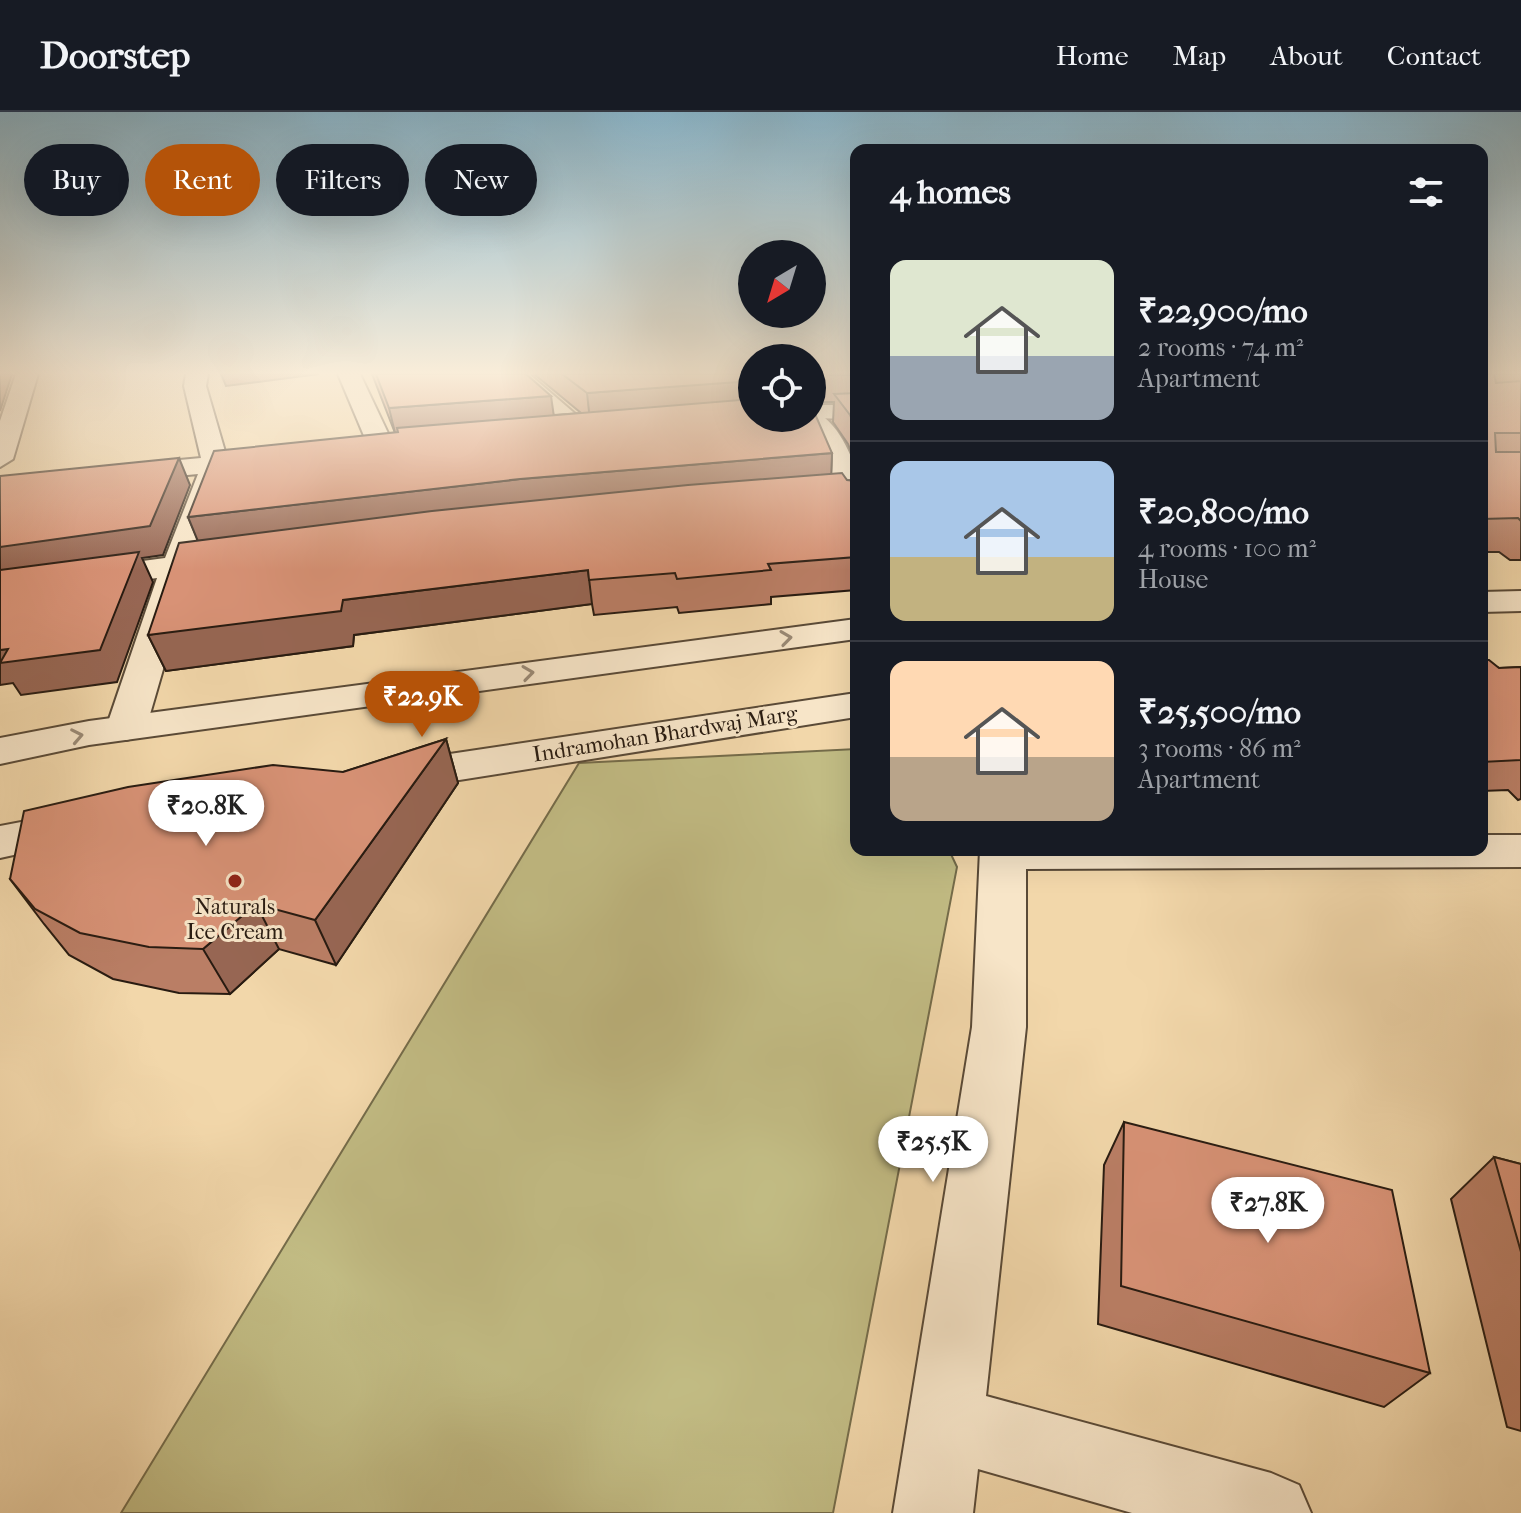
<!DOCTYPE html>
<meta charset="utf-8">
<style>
:root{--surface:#171b24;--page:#242831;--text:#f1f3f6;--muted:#9ea1a6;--line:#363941;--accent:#b45309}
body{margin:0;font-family:"IM FELL French Canon",serif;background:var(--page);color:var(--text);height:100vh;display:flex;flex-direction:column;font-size:30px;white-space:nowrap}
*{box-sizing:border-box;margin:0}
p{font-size:26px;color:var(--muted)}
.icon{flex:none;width:44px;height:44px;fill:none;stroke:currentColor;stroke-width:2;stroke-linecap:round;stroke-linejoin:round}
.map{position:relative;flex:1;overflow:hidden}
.details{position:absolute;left:850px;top:32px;width:638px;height:712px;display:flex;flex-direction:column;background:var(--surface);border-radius:16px;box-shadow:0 8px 32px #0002}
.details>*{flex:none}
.hud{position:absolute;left:24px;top:32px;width:706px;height:72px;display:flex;gap:16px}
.needle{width:52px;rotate:218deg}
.fabs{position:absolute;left:738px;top:128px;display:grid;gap:16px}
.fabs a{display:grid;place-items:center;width:88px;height:88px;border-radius:50%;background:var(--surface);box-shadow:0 8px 32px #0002;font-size:40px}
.price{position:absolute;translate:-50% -68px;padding:0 18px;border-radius:28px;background:#fff;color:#222;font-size:26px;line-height:52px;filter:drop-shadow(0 2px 4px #0008)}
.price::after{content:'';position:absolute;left:50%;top:48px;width:24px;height:18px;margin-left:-12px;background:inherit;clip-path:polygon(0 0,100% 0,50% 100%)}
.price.selected{background:var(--accent);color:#fff}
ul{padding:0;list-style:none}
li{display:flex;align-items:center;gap:24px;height:200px;padding:0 40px}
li+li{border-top:2px solid var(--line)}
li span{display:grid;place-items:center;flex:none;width:224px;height:160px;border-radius:16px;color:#555}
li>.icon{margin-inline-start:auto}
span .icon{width:96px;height:96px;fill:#fffc;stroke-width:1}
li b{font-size:34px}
h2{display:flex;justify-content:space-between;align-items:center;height:96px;padding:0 40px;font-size:34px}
.pill{padding:0 28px;border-radius:36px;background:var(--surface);box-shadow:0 8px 32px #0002;font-size:28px;line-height:72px}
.pill.selected{background:var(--accent);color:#fff}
header{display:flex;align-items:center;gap:48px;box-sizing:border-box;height:112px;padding:0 40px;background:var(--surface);border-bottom:2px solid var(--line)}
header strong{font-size:38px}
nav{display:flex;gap:44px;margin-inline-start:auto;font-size:28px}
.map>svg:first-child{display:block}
</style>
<header>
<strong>Doorstep</strong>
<nav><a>Home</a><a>Map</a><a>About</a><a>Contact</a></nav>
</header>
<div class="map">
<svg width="1521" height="1401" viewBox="0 0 1521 1401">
<rect width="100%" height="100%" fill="#f2d7aa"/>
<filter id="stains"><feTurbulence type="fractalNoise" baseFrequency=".0025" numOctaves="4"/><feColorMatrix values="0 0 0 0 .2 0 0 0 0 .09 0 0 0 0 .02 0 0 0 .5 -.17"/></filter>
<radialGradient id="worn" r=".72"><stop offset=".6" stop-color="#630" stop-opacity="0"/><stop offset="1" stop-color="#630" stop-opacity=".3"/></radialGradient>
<path fill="#c2bc84" stroke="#756c4a" stroke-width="2" d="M 856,637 L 856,738 L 949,738 L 957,755 L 833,1401 L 121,1401 L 579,651 Z"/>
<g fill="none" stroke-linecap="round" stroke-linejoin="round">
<defs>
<g id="minor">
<path d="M 16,262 L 38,262 L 13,347 L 0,355 L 0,309 Z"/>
<path d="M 186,262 L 208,262 L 206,274 L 226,343 L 267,339 L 280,347 L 267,355 L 225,359 L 197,441 L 231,437 L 242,439 L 247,446 L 242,453 L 191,461 L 146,616 L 140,624 L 126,628 L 112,624 L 106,616 L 157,466 L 0,488 L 0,468 L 165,446 L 198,362 L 125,369 L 116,367 L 112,361 L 116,355 L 125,353 L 201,346 L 184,274 Z"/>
<path d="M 338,262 L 360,262 L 396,338 L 392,343 L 383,346 L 370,338 Z"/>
<path d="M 505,262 L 529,262 L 595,319 L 583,326 L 574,324 Z"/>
<path d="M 812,293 L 856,293 L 856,307 L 808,306 L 812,306 Z"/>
<path d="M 1482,723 L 1521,723 L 1521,755 L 1026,757 L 1026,915 L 986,1284 L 1271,1361 L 1299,1373 L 1311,1401 L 1132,1401 L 978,1357 L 973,1401 L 893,1401 L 972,915 L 980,738 L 1482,738 Z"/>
</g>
<g id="tertiary">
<path d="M 812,299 C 833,304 851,339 856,360 C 859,371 856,386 856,398 L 846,396 L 842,390 L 814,322 L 800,306 L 812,306 Z"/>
<path d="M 1521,479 L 1521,499 L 1482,500 L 1482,480 Z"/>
<path d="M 856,507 L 856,527 L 89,633 L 0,652 L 0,626 L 89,609 Z"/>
<path d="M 856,581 L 856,605 L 396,678 L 381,674 L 375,664 L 381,654 L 396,650 Z"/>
<path d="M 79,699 L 95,703 L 101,714 L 95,725 L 0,746 L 0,714 Z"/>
</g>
</defs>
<use href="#minor" stroke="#5a4a37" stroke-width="4"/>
<use href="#tertiary" stroke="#5a4a37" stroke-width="4"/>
<use href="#minor" fill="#f7e5c8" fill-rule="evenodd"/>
<use href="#tertiary" fill="#f7e5c8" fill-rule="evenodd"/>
</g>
<g fill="#ba7e65" stroke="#281b11" stroke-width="2">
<path d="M 372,262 L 526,262 L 554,303 L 581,301 L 534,262 L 752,262 L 752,306 L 832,341 L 831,362 L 847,368 L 856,369 L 856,478 L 771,485 L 771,492 L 679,501 L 677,495 L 594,503 L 592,492 L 354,523 L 353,534 L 166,559 L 148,523 L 198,428 L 188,405 L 395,321 Z"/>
<path d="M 812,262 L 856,262 L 856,352 L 848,332 L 833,310 L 834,290 L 812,290 Z"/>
<path d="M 1482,262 L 1521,262 L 1521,448 L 1510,448 L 1499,440 L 1482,440 Z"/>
<path d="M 1482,548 L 1499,556 L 1521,555 L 1521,687 L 1518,688 L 1508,678 L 1482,679 Z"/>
<path d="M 446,627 L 458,671 L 336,853 L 279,837 L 230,882 L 179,881 L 113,867 L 69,843 L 44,812 L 10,767 Z"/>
<path d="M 1124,1010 L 1430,1261 L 1384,1295 L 1098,1212 L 1104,1053 Z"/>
<path d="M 1494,1045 L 1521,1052 L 1521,1319 L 1507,1315 L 1451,1087 Z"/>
</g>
<g fill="#976653" stroke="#281b11" stroke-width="2">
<path d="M 0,262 L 12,262 L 0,299 Z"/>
<path d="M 221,262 L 319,262 L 226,274 Z"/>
<path d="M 752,268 L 752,295 L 590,309 L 587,281 Z"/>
<path d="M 551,284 L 555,312 L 396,325 L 389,296 Z"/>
<path d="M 832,341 L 831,371 L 201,437 L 188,405 L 520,367 Z"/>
<path d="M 179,346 L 190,373 L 163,443 L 142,446 L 153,470 L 117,570 L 21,583 L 13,571 L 0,573 L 0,538 L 8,537 L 0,468 L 0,435 Z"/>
<path d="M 588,458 L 592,492 L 354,523 L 353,534 L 166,559 L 148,523 L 343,488 Z"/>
<path d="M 446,627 L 458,671 L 336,853 L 315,808 Z"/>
<path d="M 256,792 L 279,837 L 230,882 L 203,837 Z"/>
</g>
<g fill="#d89276" stroke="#281b11" stroke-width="2">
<path d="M 376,262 L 526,262 L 551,284 L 389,296 Z"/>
<path d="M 562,262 L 752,262 L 752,269 L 587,281 Z"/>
<path d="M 812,262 L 856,262 L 856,263 L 813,263 L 812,267 Z"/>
<path d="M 1482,262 L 1494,262 L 1496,271 L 1521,269 L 1521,321 L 1495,321 L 1496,340 L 1521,340 L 1521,409 L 1518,406 L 1482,407 Z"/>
<path d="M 856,281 L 856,318 L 850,303 L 834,282 Z"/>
<path d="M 752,287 L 752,306 L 812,306 L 812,295 L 832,341 L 520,367 L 188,405 L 214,339 L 398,320 L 397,316 Z"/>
<path d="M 179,346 L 150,414 L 0,435 L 0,364 Z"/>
<path d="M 842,361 L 847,368 L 856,369 L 856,445 L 768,452 L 771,458 L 677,467 L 675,461 L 589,468 L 588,458 L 343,488 L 341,499 L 148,523 L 179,431 L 432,399 L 688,373 Z"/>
<path d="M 139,440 L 100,538 L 0,551 L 8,537 L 0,538 L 0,458 Z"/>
<path d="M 1482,548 L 1489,548 L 1499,556 L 1521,555 L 1521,648 L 1482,650 Z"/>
<path d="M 446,627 L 315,808 L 256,792 L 203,837 L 149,835 L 80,821 L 35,797 L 10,767 L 24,699 L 128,675 L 273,653 L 343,660 Z"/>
<path d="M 1124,1010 L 1392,1078 L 1430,1261 L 1121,1174 Z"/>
<path d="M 1494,1045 L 1521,1052 L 1521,1140 Z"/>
</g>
<defs><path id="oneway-chevron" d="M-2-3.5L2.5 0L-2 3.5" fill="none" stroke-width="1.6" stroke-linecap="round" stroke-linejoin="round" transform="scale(2)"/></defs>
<g stroke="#9a8a76">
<use href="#oneway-chevron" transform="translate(786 526) rotate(-8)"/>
<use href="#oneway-chevron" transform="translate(528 561) rotate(-8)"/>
<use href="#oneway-chevron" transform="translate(77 624) rotate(-11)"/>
</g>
<linearGradient id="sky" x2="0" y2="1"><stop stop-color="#89b6cc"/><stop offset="0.57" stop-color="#f9edd9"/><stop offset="1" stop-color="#f9edd9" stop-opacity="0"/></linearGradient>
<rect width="1521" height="458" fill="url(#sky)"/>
<circle fill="#8f2418" stroke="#f7e5c8" stroke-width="3" cx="235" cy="769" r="8"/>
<g text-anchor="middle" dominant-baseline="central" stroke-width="6" stroke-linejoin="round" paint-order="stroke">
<g font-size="22" fill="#281b11" stroke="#f7e5c8">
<text transform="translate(665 622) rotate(-9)">Indramohan Bhardwaj Marg</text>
</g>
<g font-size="22" fill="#281b11" stroke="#f7e5c8">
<text x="235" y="795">Naturals<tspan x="235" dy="25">Ice Cream</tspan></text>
</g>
</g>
<rect width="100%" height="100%" filter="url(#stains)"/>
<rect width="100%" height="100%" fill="url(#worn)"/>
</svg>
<div class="fabs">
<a><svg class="needle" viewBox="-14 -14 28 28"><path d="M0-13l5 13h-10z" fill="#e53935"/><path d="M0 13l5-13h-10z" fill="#9ea1a6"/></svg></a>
<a><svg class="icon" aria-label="locate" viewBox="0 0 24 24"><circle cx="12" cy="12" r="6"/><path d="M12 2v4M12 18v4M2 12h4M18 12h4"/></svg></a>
</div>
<b class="price selected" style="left:422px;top:627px">₹22.9K</b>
<b class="price" style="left:206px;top:736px">₹20.8K</b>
<b class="price" style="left:933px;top:1072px">₹25.5K</b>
<b class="price" style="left:1268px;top:1133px">₹27.8K</b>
<div class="hud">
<a class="pill">Buy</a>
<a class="pill selected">Rent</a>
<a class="pill">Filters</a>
<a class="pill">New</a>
</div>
<section class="details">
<h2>4 homes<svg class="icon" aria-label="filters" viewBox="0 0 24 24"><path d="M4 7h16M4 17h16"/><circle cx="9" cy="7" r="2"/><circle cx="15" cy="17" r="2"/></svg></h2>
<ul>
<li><span style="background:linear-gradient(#dfe7d0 60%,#9aa5b1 0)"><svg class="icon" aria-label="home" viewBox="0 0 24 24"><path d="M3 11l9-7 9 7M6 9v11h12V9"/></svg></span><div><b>₹22,900/mo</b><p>2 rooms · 74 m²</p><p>Apartment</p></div></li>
<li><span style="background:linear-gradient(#a9c7e8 60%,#c2b280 0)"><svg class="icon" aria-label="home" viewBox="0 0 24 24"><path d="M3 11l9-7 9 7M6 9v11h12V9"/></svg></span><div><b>₹20,800/mo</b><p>4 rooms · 100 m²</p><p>House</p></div></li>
<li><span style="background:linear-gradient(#ffd9b3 60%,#b9a48a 0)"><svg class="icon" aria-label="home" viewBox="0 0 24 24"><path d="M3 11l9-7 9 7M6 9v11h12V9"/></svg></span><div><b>₹25,500/mo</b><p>3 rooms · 86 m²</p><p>Apartment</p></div></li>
</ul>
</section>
</div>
